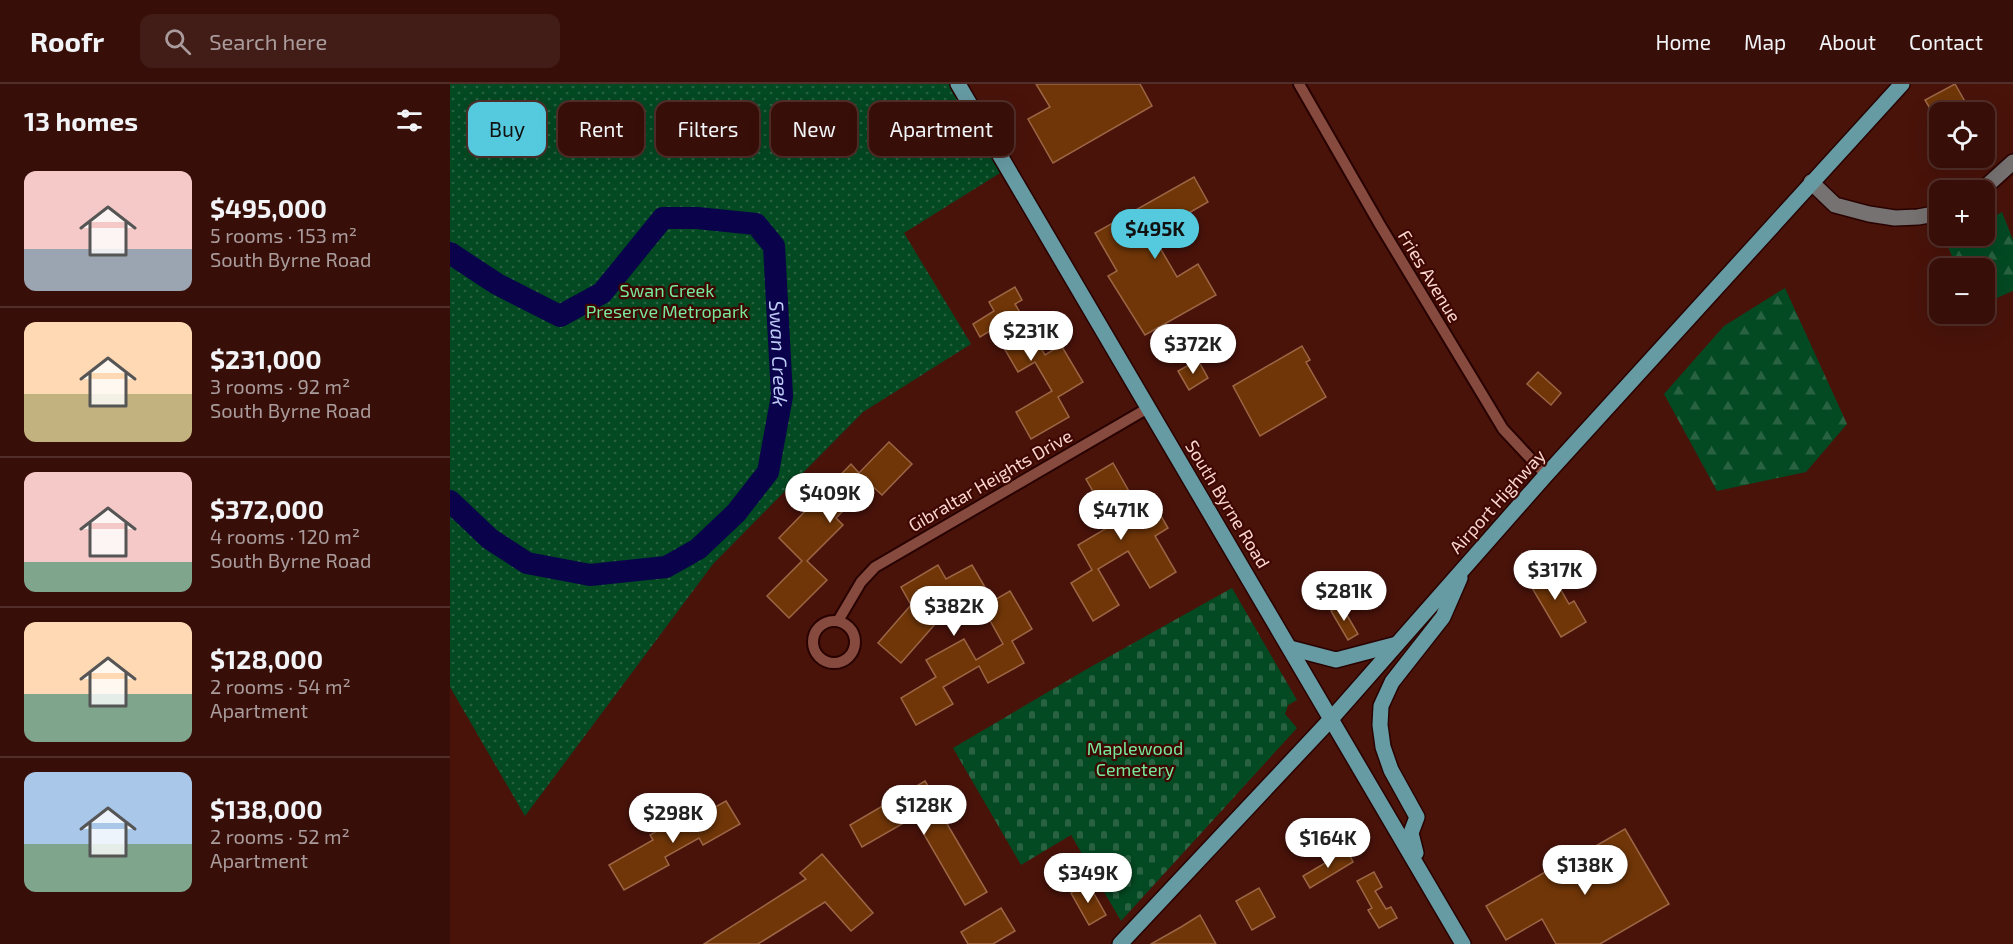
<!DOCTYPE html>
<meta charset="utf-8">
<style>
:root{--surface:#370e08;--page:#421c16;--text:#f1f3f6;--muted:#aa9c9c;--line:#512e29;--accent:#55cadf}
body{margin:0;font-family:"Exo 2",sans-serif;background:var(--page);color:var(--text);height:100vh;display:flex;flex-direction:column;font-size:22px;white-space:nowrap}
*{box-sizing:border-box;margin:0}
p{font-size:20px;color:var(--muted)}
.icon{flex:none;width:33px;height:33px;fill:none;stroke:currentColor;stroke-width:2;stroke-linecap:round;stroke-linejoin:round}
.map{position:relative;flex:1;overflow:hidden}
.side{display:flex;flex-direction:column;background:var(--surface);width:450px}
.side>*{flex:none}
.banner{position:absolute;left:18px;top:18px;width:570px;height:54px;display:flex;gap:12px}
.fabs{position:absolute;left:1479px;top:18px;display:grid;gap:12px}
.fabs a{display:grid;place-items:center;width:66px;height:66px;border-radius:12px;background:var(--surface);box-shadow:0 6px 24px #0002,0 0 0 2px var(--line);font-size:30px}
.price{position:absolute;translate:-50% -51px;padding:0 14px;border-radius:21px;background:#fff;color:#222;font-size:20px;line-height:39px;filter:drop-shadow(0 2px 3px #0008)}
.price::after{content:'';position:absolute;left:50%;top:36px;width:18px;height:14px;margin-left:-9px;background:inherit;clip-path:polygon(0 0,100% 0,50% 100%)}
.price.selected{background:var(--accent);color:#111}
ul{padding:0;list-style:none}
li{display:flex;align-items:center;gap:18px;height:150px;padding:0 24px}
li+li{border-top:2px solid var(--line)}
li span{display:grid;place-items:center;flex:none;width:168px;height:120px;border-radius:12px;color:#555}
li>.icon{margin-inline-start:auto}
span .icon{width:72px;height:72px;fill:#fffc;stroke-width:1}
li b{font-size:26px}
h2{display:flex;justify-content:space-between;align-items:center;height:72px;padding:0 24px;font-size:26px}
.pill{padding:0 21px;border-radius:12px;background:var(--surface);box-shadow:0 6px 24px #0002,0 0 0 2px var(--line);font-size:21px;line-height:54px}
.pill.selected{background:var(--accent);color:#111}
header{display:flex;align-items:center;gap:36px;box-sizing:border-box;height:84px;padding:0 30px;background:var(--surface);border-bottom:2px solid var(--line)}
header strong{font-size:28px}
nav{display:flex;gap:33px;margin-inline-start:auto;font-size:21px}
.search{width:420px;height:54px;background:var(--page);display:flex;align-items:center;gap:15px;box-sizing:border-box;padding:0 21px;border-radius:12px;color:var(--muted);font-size:22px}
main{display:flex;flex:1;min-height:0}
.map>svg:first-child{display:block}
</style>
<header>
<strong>Roofr</strong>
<div class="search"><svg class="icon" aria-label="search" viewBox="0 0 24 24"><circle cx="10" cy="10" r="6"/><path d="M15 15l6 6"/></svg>Search here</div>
<nav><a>Home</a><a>Map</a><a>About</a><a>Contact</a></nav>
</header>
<main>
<section class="side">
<h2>13 homes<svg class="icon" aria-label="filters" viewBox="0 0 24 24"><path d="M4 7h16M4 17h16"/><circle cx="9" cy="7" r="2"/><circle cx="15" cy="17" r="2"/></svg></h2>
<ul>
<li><span style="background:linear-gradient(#f6c9c9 65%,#9aa5b1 0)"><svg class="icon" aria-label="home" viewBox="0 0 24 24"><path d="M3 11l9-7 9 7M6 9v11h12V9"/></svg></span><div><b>$495,000</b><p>5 rooms · 153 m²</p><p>South Byrne Road</p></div></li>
<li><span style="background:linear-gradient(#ffd9b3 60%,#c2b280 0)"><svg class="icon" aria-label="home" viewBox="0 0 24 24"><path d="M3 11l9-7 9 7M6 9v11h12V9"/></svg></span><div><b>$231,000</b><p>3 rooms · 92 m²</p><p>South Byrne Road</p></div></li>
<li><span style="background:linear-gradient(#f6c9c9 75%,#7fa58c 0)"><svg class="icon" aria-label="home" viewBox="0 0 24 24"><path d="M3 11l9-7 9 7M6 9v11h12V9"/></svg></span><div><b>$372,000</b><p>4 rooms · 120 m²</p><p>South Byrne Road</p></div></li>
<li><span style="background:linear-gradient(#ffd9b3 60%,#7fa58c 0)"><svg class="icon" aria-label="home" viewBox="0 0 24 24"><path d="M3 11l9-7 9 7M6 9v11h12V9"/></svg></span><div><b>$128,000</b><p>2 rooms · 54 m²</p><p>Apartment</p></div></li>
<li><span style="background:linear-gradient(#a9c7e8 60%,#7fa58c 0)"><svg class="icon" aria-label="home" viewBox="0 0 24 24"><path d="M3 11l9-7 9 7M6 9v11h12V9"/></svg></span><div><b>$138,000</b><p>2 rooms · 52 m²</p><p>Apartment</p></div></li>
</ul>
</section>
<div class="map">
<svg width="1563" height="860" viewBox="0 0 1563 860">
<defs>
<pattern id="forest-firs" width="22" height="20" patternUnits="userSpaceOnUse" patternTransform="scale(1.5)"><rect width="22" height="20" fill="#034922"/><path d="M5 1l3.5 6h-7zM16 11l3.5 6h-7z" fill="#296241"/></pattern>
<pattern id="cemetery-stones" width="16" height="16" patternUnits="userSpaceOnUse" patternTransform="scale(1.5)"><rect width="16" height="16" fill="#034922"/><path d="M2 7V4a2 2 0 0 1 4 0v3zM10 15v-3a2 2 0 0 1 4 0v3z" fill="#296241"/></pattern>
<pattern id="park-dots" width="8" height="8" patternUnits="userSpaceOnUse" patternTransform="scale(1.5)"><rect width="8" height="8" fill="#034922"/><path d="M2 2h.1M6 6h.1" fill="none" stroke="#296241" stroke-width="1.8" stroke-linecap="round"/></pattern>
</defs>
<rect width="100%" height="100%" fill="#49130a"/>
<g fill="url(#forest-firs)">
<path d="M 1552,128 L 1563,156 L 1563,207 L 1535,219 L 1534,184 L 1507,184 L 1496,158 L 1509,152 L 1534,152 L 1535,137 Z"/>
<path d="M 1335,204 L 1397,340 L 1356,388 L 1267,407 L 1214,310 L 1274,242 Z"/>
</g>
<path fill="url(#cemetery-stones)" d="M 782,504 L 847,616 L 838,621 L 835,630 L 847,644 L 671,837 L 621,751 L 571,781 L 503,664 L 637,585 Z"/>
<path fill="url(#park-dots)" d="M 0,0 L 508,0 L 558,84 L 454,149 L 521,260 L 413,328 L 263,480 L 75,732 L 0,603 Z"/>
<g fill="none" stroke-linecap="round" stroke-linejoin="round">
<path stroke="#0a024b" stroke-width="22" id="s1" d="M 0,169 L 47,200 L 110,232 L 152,209 L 213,134 L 247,134 L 306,140 L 324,162 L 332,312 L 318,388 L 286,429 L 248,465 L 216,483 L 140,491 L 77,479 L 40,455 L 0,417"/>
</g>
<g fill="#703608" stroke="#9c6645" stroke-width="1.5">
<path d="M 586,0 L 690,0 L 702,22 L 603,79 L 578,35 L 600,23 Z"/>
<path d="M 1505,0 L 1521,28 L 1482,28 L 1475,16 Z"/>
<path d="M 744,93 L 758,118 L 702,150 L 727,193 L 748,180 L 766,211 L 695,251 L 658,192 L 667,187 L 645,149 Z"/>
<path d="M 565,203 L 572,216 L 565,220 L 595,271 L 611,261 L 633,298 L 608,313 L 619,333 L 581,355 L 566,328 L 602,307 L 585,278 L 568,288 L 543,245 L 530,253 L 523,240 L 544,227 L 539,218 Z"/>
<path d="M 852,262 L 860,276 L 856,278 L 876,313 L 810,352 L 783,302 Z"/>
<path d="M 748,276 L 758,294 L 739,306 L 728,287 Z"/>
<path d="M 1088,288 L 1111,309 L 1101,321 L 1077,300 Z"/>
<path d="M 439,358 L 462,380 L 432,411 L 420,400 L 386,434 L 393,441 L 357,477 L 377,496 L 339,534 L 317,512 L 352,477 L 329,454 L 401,380 L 409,389 Z"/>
<path d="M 663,379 L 684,416 L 697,408 L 718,444 L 705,452 L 726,488 L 700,504 L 678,467 L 648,485 L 669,521 L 643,537 L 621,499 L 642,486 L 628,461 L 662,441 L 636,395 Z"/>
<path d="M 1096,480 L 1119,520 L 1124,517 L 1136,538 L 1111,553 L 1075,492 Z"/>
<path d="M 488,481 L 496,495 L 522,481 L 543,517 L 560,507 L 582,545 L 562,557 L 574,579 L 538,599 L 529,582 L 493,603 L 503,620 L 466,641 L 451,614 L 486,593 L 476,576 L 514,555 L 526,576 L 553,560 L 533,524 L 517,534 L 500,505 L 468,523 L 486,539 L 451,579 L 428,559 L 461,521 L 451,503 Z"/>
<path d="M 891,521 L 908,550 L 898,556 L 881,527 Z"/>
<path d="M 475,697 L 488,719 L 486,721 L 537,808 L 515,821 L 464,733 L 412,763 L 400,741 Z"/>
<path d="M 276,717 L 290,740 L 253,761 L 249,754 L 215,773 L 219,781 L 174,806 L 159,781 L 203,756 L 200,751 L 236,730 L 240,737 Z"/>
<path d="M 1175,745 L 1219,820 L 1150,860 L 1106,860 L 1092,835 L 1056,856 L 1036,822 L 1097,787 L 1099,789 Z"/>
<path d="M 897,766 L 903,778 L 860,804 L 853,792 Z"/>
<path d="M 372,770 L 423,829 L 401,847 L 375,818 L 308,860 L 254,860 L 356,795 L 350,789 Z"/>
<path d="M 924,788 L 932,803 L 925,807 L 936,825 L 941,823 L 947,834 L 929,844 L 918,826 L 922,824 L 907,797 Z"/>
<path d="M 638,799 L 656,831 L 639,841 L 621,809 Z"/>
<path d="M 809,804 L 825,833 L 802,846 L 786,817 Z"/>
<path d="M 551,824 L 565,847 L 543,860 L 518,860 L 511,848 Z"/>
<path d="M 750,831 L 766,860 L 701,860 L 731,843 Z"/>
</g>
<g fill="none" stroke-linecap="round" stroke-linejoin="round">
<defs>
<g id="street">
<path d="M 849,0 L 930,141 L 1032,310 L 1053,345 L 1096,391"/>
<path d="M 388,537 L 411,498 L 425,483 L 698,324"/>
<circle cx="384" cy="558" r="21"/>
</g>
<g id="secondary">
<path d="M 1361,98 L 1385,121 L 1419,130 L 1445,134 L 1468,133 L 1490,129"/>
<path d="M 1532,106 L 1563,78"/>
</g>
<g id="primary">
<path d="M 508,0 L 1013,860"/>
<path d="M 840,564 L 886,576 L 947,560"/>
<path d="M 966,769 L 961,749 L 967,733 L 941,686 L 933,663 L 930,641 L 931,622 L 942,598 L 993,533 L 1010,494"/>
<path d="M 670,860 L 882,634 L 1096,391 L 1452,0"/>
</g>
</defs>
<use href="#street" stroke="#280200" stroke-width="14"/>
<use href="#secondary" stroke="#280200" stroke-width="18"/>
<use href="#primary" stroke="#280200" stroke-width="18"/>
<use href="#street" stroke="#864a3e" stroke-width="10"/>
<use href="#secondary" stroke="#767271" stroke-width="15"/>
<use href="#primary" stroke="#669ba4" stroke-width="15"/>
</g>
<g text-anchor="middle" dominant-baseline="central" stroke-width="4.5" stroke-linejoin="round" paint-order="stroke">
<g font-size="18" fill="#fad6cf" stroke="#3e0702">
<text transform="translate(980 192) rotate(59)">Fries Avenue</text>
<text transform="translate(540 396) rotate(-30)">Gibraltar Heights Drive</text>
<text transform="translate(1047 417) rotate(-48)">Airport Highway</text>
<text transform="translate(778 420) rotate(59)">South Byrne Road</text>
</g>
<g font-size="18" fill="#78e99a" stroke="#3e0702">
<text x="217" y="206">Swan Creek<tspan x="217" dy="21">Preserve Metropark</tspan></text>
<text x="685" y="664">Maplewood<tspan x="685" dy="21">Cemetery</tspan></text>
</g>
<g font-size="20" font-style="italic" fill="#becbf5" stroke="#3e0702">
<text stroke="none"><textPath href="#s1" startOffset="501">Swan Creek</textPath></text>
</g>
</g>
</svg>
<div class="fabs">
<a><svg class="icon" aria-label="locate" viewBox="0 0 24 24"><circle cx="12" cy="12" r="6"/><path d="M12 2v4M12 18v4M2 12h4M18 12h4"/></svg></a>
<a>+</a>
<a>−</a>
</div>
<b class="price selected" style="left:705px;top:176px">$495K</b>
<b class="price" style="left:581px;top:278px">$231K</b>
<b class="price" style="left:743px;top:291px">$372K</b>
<b class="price" style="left:380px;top:440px">$409K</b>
<b class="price" style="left:671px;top:457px">$471K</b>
<b class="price" style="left:1105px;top:517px">$317K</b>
<b class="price" style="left:894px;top:538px">$281K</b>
<b class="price" style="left:504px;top:553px">$382K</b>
<b class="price" style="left:474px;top:752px">$128K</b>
<b class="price" style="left:223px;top:760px">$298K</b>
<b class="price" style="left:878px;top:785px">$164K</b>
<b class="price" style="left:1135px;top:812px">$138K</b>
<b class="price" style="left:638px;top:820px">$349K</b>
<div class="banner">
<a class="pill selected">Buy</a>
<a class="pill">Rent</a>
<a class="pill">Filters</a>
<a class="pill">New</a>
<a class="pill">Apartment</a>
</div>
</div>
</main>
